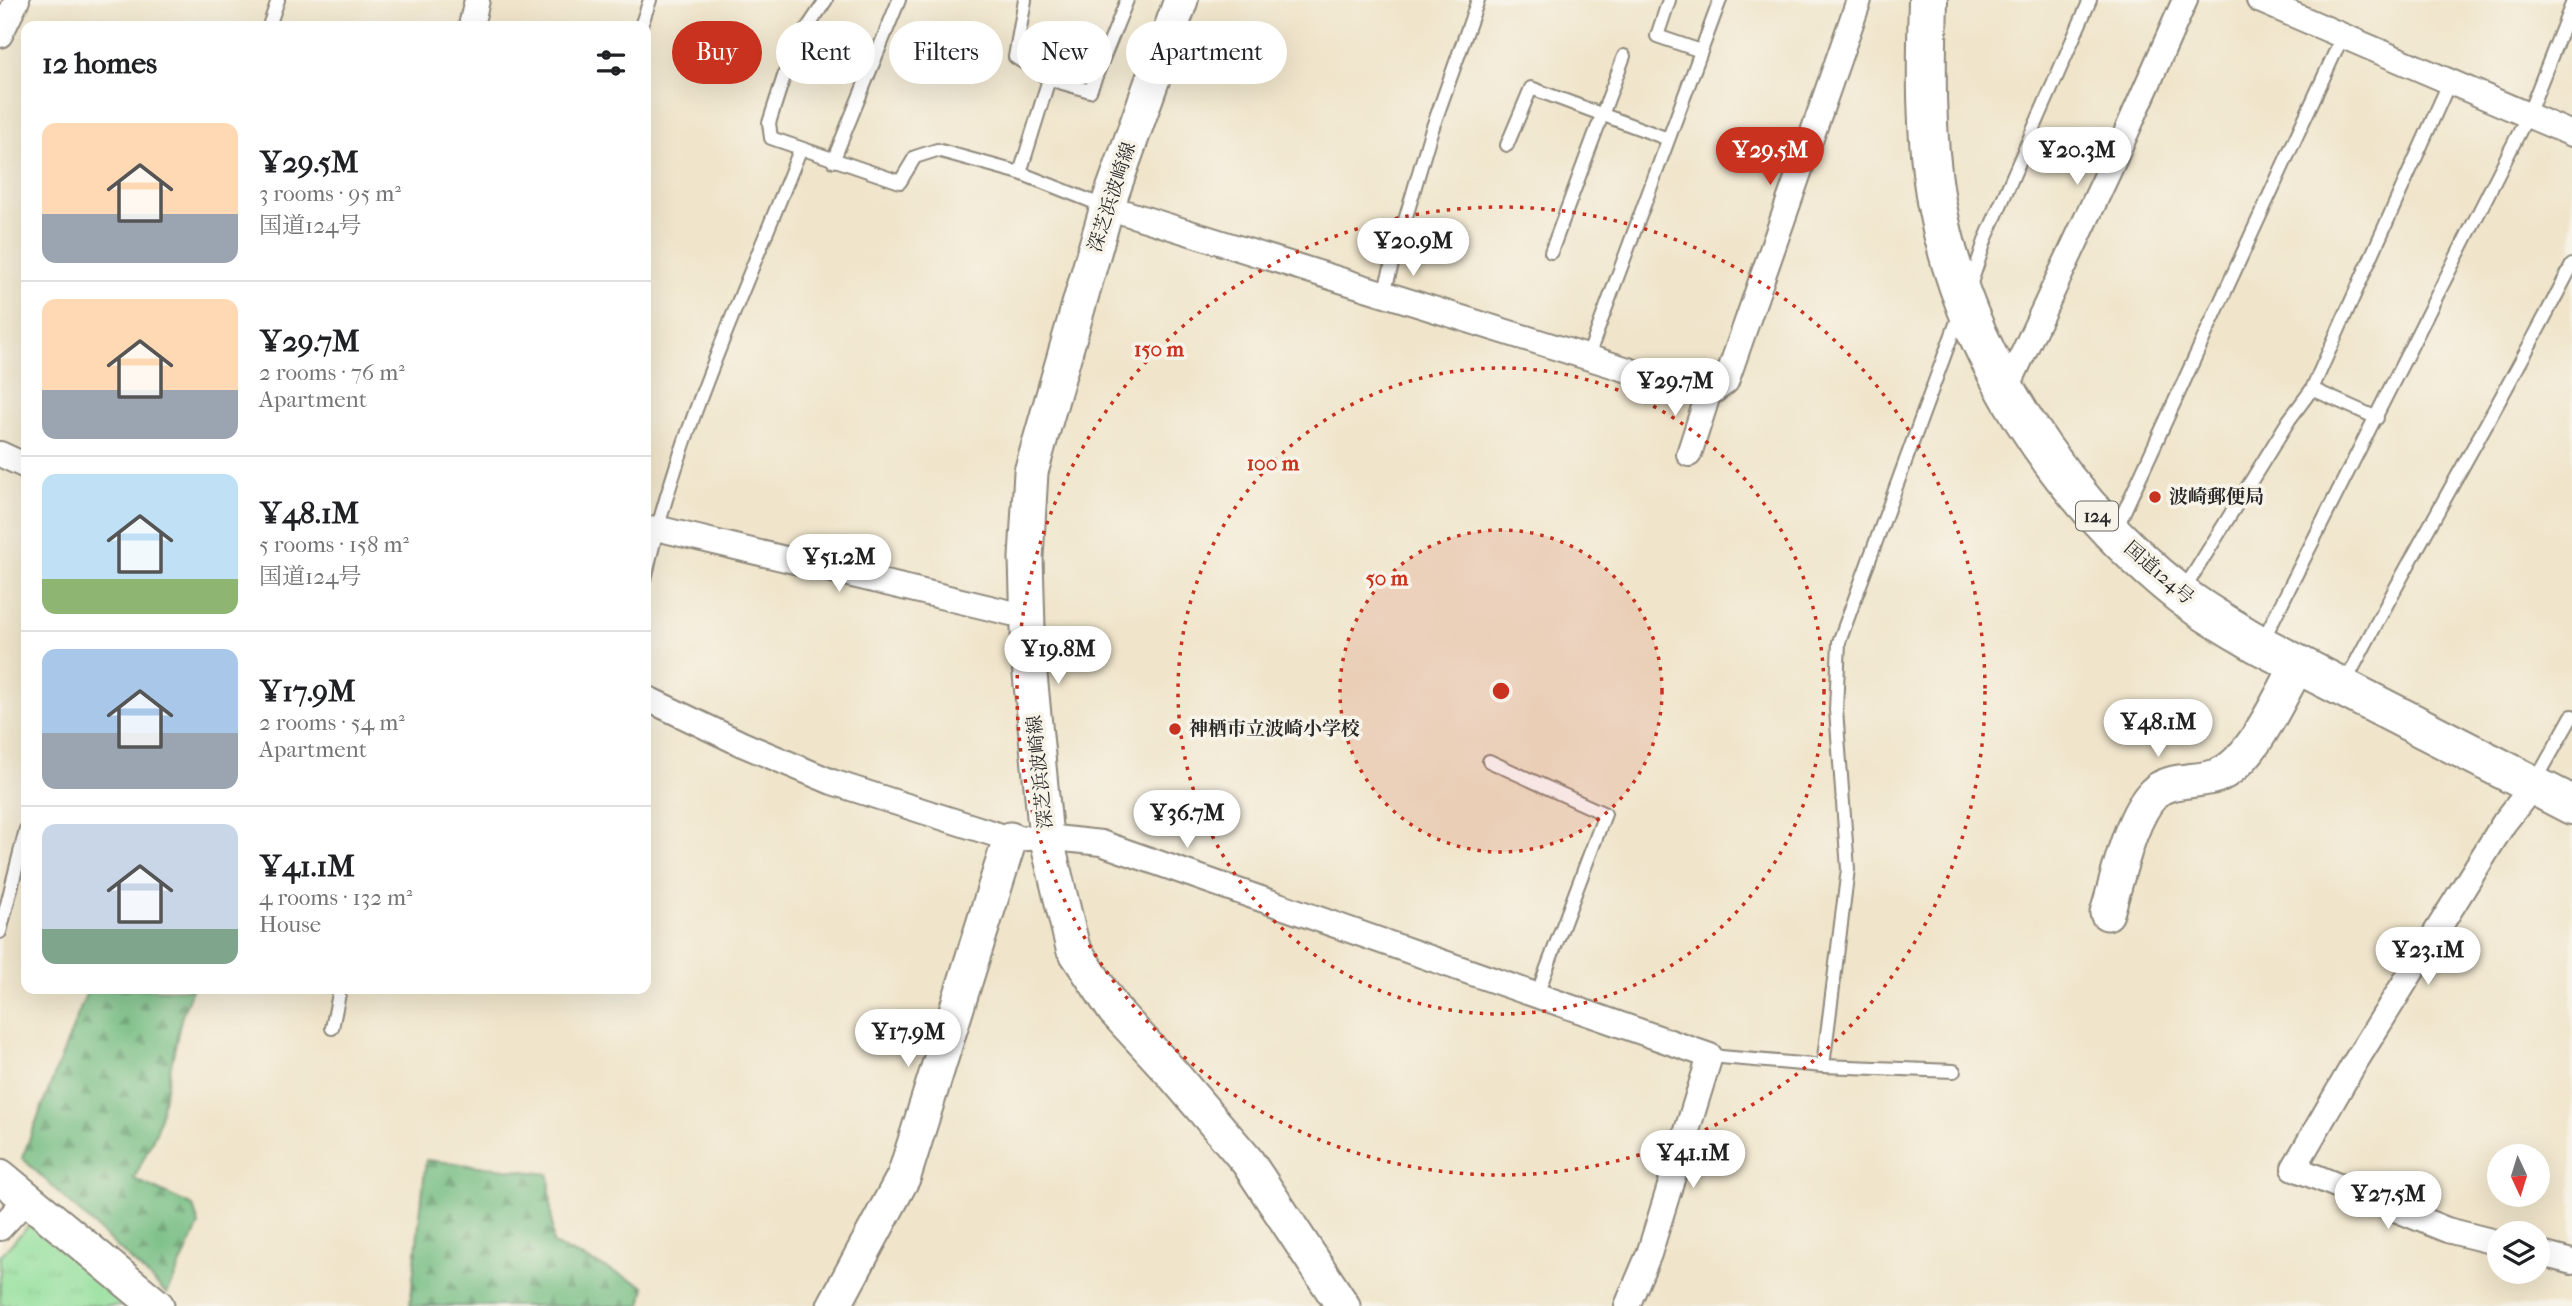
<!DOCTYPE html>
<meta charset="utf-8">
<style>
:root{--surface:#fff;--page:#f2f2f2;--text:#202124;--muted:#757577;--line:#e0e0e0;--accent:#c8321e}
body{margin:0;font-family:"IM FELL French Canon","Noto Serif JP",serif;background:var(--page);color:var(--text);height:100vh;display:flex;flex-direction:column;font-size:26px;white-space:nowrap}
*{box-sizing:border-box;margin:0}
p{font-size:23px;color:var(--muted)}
.icon{flex:none;width:38px;height:38px;fill:none;stroke:currentColor;stroke-width:2;stroke-linecap:round;stroke-linejoin:round}
.map{position:relative;flex:1;overflow:hidden}
.drawer{position:absolute;left:21px;top:21px;width:630px;height:973px;display:flex;flex-direction:column;background:var(--surface);border-radius:14px;box-shadow:0 7px 28px #0002}
.drawer>*{flex:none}
.hud{position:absolute;left:672px;top:21px;width:665px;height:63px;display:flex;gap:14px}
.needle{width:46px;rotate:176deg}
.buttons{position:absolute;left:2487px;top:1144px;display:grid;gap:14px}
.buttons a{display:grid;place-items:center;width:63px;height:63px;border-radius:50%;background:var(--surface);box-shadow:0 7px 28px #0002;font-size:35px}
.price{position:absolute;translate:-50% -60px;padding:0 16px;border-radius:24px;background:#fff;color:#222;font-size:23px;line-height:46px;filter:drop-shadow(0 2px 4px #0008)}
.price::after{content:'';position:absolute;left:50%;top:42px;width:21px;height:16px;margin-left:-10px;background:inherit;clip-path:polygon(0 0,100% 0,50% 100%)}
.price.active{background:var(--accent);color:#fff}
ul{padding:0;list-style:none}
li{display:flex;align-items:center;gap:21px;height:175px;padding:0 21px}
li+li{border-top:2px solid var(--line)}
li span{display:grid;place-items:center;flex:none;width:196px;height:140px;border-radius:14px;color:#555}
li>.icon{margin-inline-start:auto}
span .icon{width:84px;height:84px;fill:#fffc;stroke-width:1}
li b{font-size:30px}
h2{display:flex;justify-content:space-between;align-items:center;height:84px;padding:0 21px;font-size:30px}
.tag{padding:0 24px;border-radius:32px;background:var(--surface);box-shadow:0 7px 28px #0002;font-size:24px;line-height:63px}
.tag.active{background:var(--accent);color:#fff}
.map>svg:first-child{display:block}
</style>
<div class="map">
<svg width="2572" height="1306" viewBox="0 0 2572 1306">
<defs>
<pattern id="forest-firs" width="22" height="20" patternUnits="userSpaceOnUse" patternTransform="scale(1.75)"><rect width="22" height="20" fill="#77be84"/><path d="M5 1l3.5 6h-7zM16 11l3.5 6h-7z" fill="#629b6c"/></pattern>
<pattern id="park-tufts" width="24" height="20" patternUnits="userSpaceOnUse" patternTransform="scale(1.75)"><rect width="24" height="20" fill="#94e09d"/><path d="M3 7l-1-3M5 7V3M7 7l1-3M15 17l-1-3M17 17v-4M19 17l1-3" fill="none" stroke="#80c087"/></pattern>
</defs>
<rect width="100%" height="100%" fill="#f7f3e8"/>
<filter id="ink" filterUnits="userSpaceOnUse"><feTurbulence type="fractalNoise" baseFrequency=".0143" numOctaves="2"/><feDisplacementMap in="SourceGraphic" scale="14" xChannelSelector="R" yChannelSelector="G"/><feConvolveMatrix kernelMatrix="1 2 1 2 8 2 1 2 1" color-interpolation-filters="sRGB"/></filter>
<filter id="wash" filterUnits="userSpaceOnUse"><feTurbulence type="fractalNoise" baseFrequency=".00686" numOctaves="4" result="noise"/><feDisplacementMap in="SourceGraphic" scale="28" xChannelSelector="R" yChannelSelector="G"/><feGaussianBlur stdDeviation="1.57" result="paint"/><feColorMatrix in="noise" values="0 0 0 0 0 0 0 0 0 0 0 0 0 0 0 0 0 1.4 0 .05"/><feComposite in="paint" operator="in"/></filter>
<g filter="url(#wash)">
<rect width="100%" height="100%" fill="#f0e5cb"/>
<g fill="url(#forest-firs)" stroke="#517458" stroke-width="2">
<path d="M 88,989 L 192,989 L 181,1019 L 157,1130 L 134,1179 L 193,1206 L 199,1225 L 167,1294 L 22,1158 Z"/>
<path d="M 426,1160 L 549,1174 L 553,1244 L 645,1286 L 641,1306 L 410,1306 Z"/>
</g>
<path fill="url(#park-tufts)" stroke="#608664" stroke-width="2" d="M 34,1220 L 133,1306 L 0,1306 L 0,1256 Z"/>
</g>
<g filter="url(#ink)">
<g fill="none" stroke-linecap="round" stroke-linejoin="round">
<defs>
<g id="lane">
<path d="M 826,0 L 792,51 L 769,123 L 771,138 L 900,182 L 915,157 L 937,150 L 1020,173 L 1106,207"/>
<path d="M 1025,0 L 1015,57 L 1049,79 L 1090,91 L 1127,0"/>
<path d="M 1669,0 L 1657,36 L 1701,51"/>
<path d="M 269,26 L 278,0"/>
<path d="M 641,26 L 650,0"/>
<path d="M 1507,145 L 1531,88 L 1668,139"/>
<path d="M 833,161 L 899,0"/>
<path d="M 1020,173 L 1049,79"/>
<path d="M 1551,252 L 1624,56"/>
<path d="M 1970,286 L 1986,238 L 2090,0"/>
<path d="M 1384,292 L 1430,135 L 1478,0"/>
<path d="M 1587,359 L 1720,0"/>
<path d="M 2312,389 L 2377,418"/>
<path d="M 2117,527 L 2343,35"/>
<path d="M 646,575 C 677,434 747,285 800,150"/>
<path d="M 2183,591 L 2289,420 L 2312,389 L 2450,81"/>
<path d="M 2262,642 L 2528,115 L 2572,4"/>
<path d="M 2344,685 C 2417,543 2499,407 2572,265"/>
<path d="M 1489,761 L 1605,814 L 1536,997"/>
<path d="M 2535,782 L 2572,716"/>
<path d="M 0,932 L 26,829"/>
<path d="M 332,1028 L 340,989"/>
<path d="M 1710,1056 L 1823,1066 L 1954,1071"/>
<path d="M 1823,1066 L 1848,869 L 1836,710 L 1839,642 L 1960,313"/>
</g>
<g id="street">
<path d="M 2259,0 L 2572,134"/>
<path d="M 471,26 L 477,0"/>
<path d="M 0,35 L 17,0"/>
<path d="M 1107,207 L 1708,395"/>
<path d="M 2006,390 L 2114,160 L 2185,0"/>
<path d="M 0,454 L 26,466"/>
<path d="M 1689,454 L 1708,395 L 1726,382 L 1859,0"/>
<path d="M 656,528 L 1011,613 L 1028,614"/>
<path d="M 646,698 L 742,744 L 832,782 L 1010,839 L 1046,837 L 1101,843 L 1710,1056 L 1649,1254 L 1627,1306"/>
<path d="M 0,1228 L 27,1199"/>
<path d="M 2499,1243 L 2447,1230 L 2294,1168 L 2354,1064 L 2504,823 L 2533,786"/>
<path d="M 2538,1253 L 2572,1262"/>
</g>
<g id="secondary">
<path d="M 1181,0 L 1107,207 L 1031,472 L 1026,558 L 1029,664 L 1046,837 L 1073,948 L 1114,1010 L 1171,1072 L 1247,1161 L 1343,1306"/>
<path d="M 2107,913 C 2118,879 2129,818 2154,793 C 2168,778 2197,783 2216,776 C 2252,764 2279,697 2298,665"/>
<path d="M 0,1176 L 157,1306"/>
<path d="M 834,1306 L 904,1176 L 1010,839"/>
</g>
<path id="highway" d="M 1928,0 C 1926,67 1925,135 1936,201 C 1964,354 2059,498 2180,594 C 2204,613 2233,629 2260,645 L 2572,805"/>
</defs>
<use href="#lane" stroke="#8e887b" stroke-width="16"/>
<use href="#street" stroke="#8e887b" stroke-width="28"/>
<use href="#secondary" stroke="#8e887b" stroke-width="37"/>
<use href="#highway" stroke="#8e887b" stroke-width="42"/>
<use href="#lane" stroke="#fff" stroke-width="12"/>
<use href="#street" stroke="#fff" stroke-width="24"/>
<use href="#secondary" stroke="#fff" stroke-width="33"/>
<use href="#highway" stroke="#fff" stroke-width="38"/>
</g>
</g>
<circle cx="1501" cy="691" r="161" fill="#c8321e" fill-opacity=".12"/>
<g fill="none" stroke="#c8321e" stroke-width="3.5" stroke-dasharray="3.5 7">
<circle cx="1501" cy="691" r="161"/>
<circle cx="1501" cy="691" r="323"/>
<circle cx="1501" cy="691" r="484"/>
</g>
<g fill="#c8321e" stroke="#f7f3e8" stroke-width="2.5">
<circle cx="2155" cy="497" r="7"/>
<circle cx="1175" cy="729" r="7"/>
</g>
<g text-anchor="middle" dominant-baseline="central" stroke-width="7" stroke-linejoin="round" paint-order="stroke">
<rect fill="#f7f3e8" stroke="#686764" stroke-width="2" x="2076" y="501.5" width="42" height="29" rx="5"/>
<g font-size="18" font-weight="bold" fill="#2b2b2b">
<text x="2097" y="516">124</text>
</g>
<g font-size="19" fill="#2b2b2b" stroke="#f7f3e8">
<text transform="translate(1112 197) rotate(-72)">深芝浜波崎線</text>
<text transform="translate(2159 573) rotate(41)">国道124号</text>
<text transform="translate(1040 772) rotate(-96)">深芝浜波崎線</text>
</g>
<g font-size="19" font-weight="bold" fill="#2b2b2b" stroke="#f7f3e8" text-anchor="start">
<text x="2169" y="497">波崎郵便局</text>
<text x="1189" y="729">神栖市立波崎小学校</text>
</g>
</g>
<circle cx="1501" cy="691" r="10" fill="#c8321e" stroke="#f7f3e8" stroke-width="3.5"/>
<g font-size="21" text-anchor="middle" font-weight="bold" fill="#c8321e" stroke="#f7f3e8" stroke-width="7" stroke-linejoin="round" paint-order="stroke">
<text x="1159" y="356">150 m</text>
<text x="1273" y="470">100 m</text>
<text x="1387" y="585">50 m</text>
</g>
</svg>
<div class="buttons">
<a><svg class="needle" viewBox="-14 -14 28 28"><path d="M0-13l5 13h-10z" fill="#e53935"/><path d="M0 13l5-13h-10z" fill="#757577"/></svg></a>
<a><svg class="icon" aria-label="layers" viewBox="0 0 24 24"><path d="M12 4l9 5-9 5-9-5zM3 14l9 5 9-5"/></svg></a>
</div>
<b class="price active" style="left:1770px;top:187px">¥29.5M</b>
<b class="price" style="left:2077px;top:187px">¥20.3M</b>
<b class="price" style="left:1413px;top:278px">¥20.9M</b>
<b class="price" style="left:1675px;top:418px">¥29.7M</b>
<b class="price" style="left:839px;top:594px">¥51.2M</b>
<b class="price" style="left:1058px;top:686px">¥19.8M</b>
<b class="price" style="left:2158px;top:759px">¥48.1M</b>
<b class="price" style="left:1187px;top:850px">¥36.7M</b>
<b class="price" style="left:2428px;top:987px">¥23.1M</b>
<b class="price" style="left:908px;top:1069px">¥17.9M</b>
<b class="price" style="left:1693px;top:1190px">¥41.1M</b>
<b class="price" style="left:2388px;top:1231px">¥27.5M</b>
<div class="hud">
<a class="tag active">Buy</a>
<a class="tag">Rent</a>
<a class="tag">Filters</a>
<a class="tag">New</a>
<a class="tag">Apartment</a>
</div>
<section class="drawer">
<h2>12 homes<svg class="icon" aria-label="filters" viewBox="0 0 24 24"><path d="M4 7h16M4 17h16"/><circle cx="9" cy="7" r="2"/><circle cx="15" cy="17" r="2"/></svg></h2>
<ul>
<li><span style="background:linear-gradient(#ffd9b3 65%,#9aa5b1 0)"><svg class="icon" aria-label="home" viewBox="0 0 24 24"><path d="M3 11l9-7 9 7M6 9v11h12V9"/></svg></span><div><b>¥29.5M</b><p>3 rooms · 95 m²</p><p>国道124号</p></div></li>
<li><span style="background:linear-gradient(#ffd9b3 65%,#9aa5b1 0)"><svg class="icon" aria-label="home" viewBox="0 0 24 24"><path d="M3 11l9-7 9 7M6 9v11h12V9"/></svg></span><div><b>¥29.7M</b><p>2 rooms · 76 m²</p><p>Apartment</p></div></li>
<li><span style="background:linear-gradient(#bfe0f5 75%,#8fb573 0)"><svg class="icon" aria-label="home" viewBox="0 0 24 24"><path d="M3 11l9-7 9 7M6 9v11h12V9"/></svg></span><div><b>¥48.1M</b><p>5 rooms · 158 m²</p><p>国道124号</p></div></li>
<li><span style="background:linear-gradient(#a9c7e8 60%,#9aa5b1 0)"><svg class="icon" aria-label="home" viewBox="0 0 24 24"><path d="M3 11l9-7 9 7M6 9v11h12V9"/></svg></span><div><b>¥17.9M</b><p>2 rooms · 54 m²</p><p>Apartment</p></div></li>
<li><span style="background:linear-gradient(#c9d6e8 75%,#7fa58c 0)"><svg class="icon" aria-label="home" viewBox="0 0 24 24"><path d="M3 11l9-7 9 7M6 9v11h12V9"/></svg></span><div><b>¥41.1M</b><p>4 rooms · 132 m²</p><p>House</p></div></li>
</ul>
</section>
</div>
